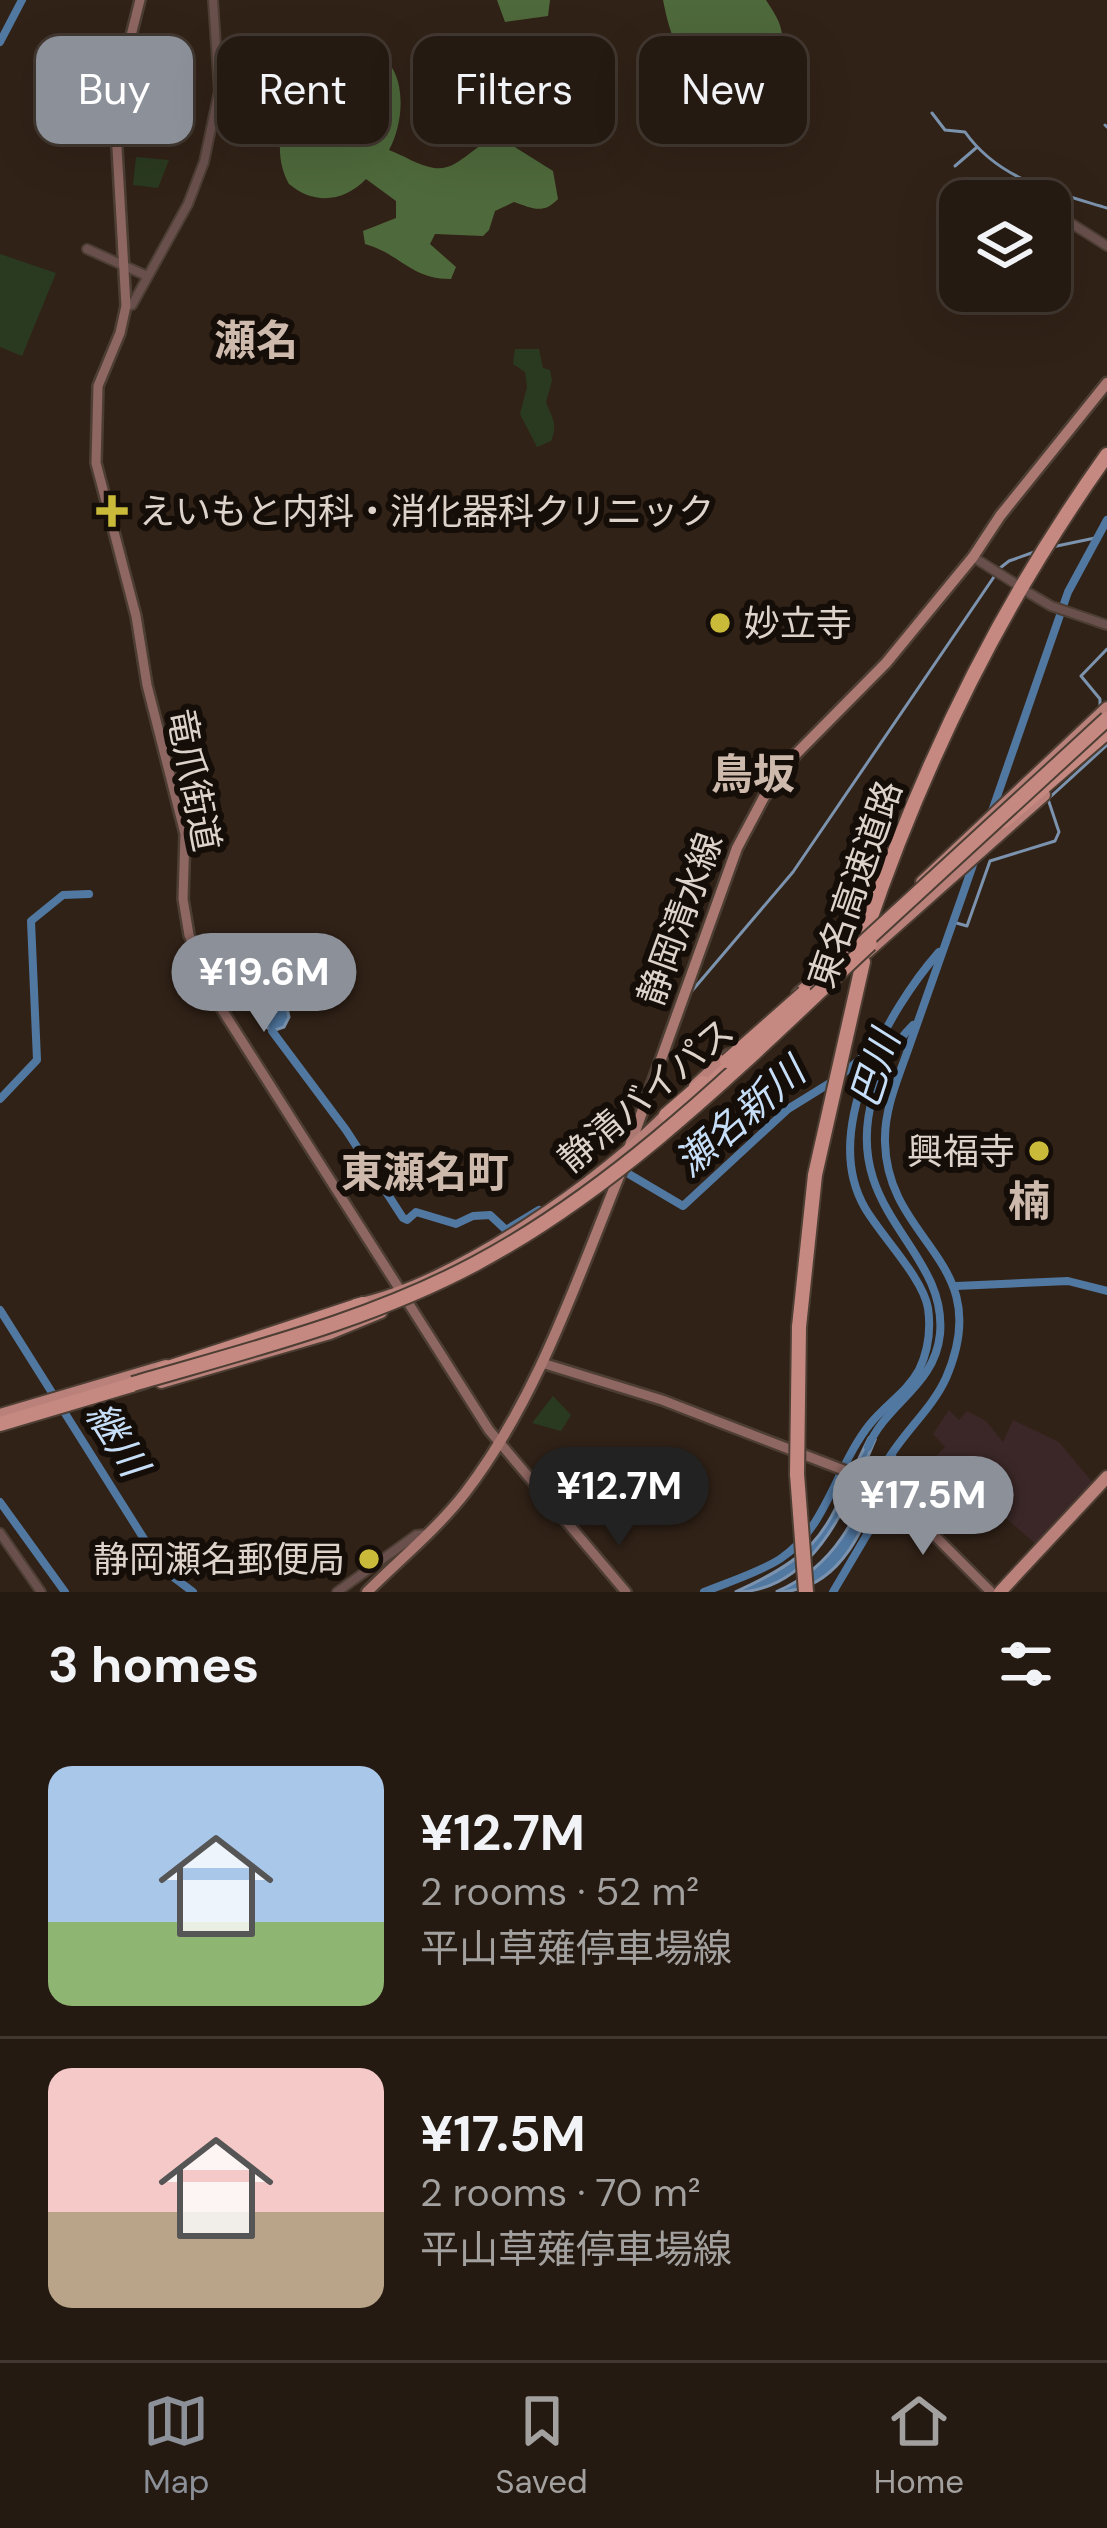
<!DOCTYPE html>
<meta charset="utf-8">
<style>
:root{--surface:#251a11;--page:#31271f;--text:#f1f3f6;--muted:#a3a19f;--line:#423831;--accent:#8c9099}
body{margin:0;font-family:"DM Sans","Noto Sans JP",sans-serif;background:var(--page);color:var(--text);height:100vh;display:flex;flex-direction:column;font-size:45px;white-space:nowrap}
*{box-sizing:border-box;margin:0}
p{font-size:39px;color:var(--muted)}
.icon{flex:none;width:66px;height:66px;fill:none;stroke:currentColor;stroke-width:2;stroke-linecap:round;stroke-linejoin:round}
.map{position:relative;height:1592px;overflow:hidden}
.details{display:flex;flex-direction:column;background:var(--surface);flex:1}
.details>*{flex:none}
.hud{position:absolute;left:36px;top:36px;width:1035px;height:108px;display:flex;gap:24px}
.controls{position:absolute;left:939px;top:180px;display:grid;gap:24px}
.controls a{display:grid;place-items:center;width:132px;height:132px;border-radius:24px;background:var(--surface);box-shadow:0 12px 48px #0002,0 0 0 3px var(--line);font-size:60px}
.price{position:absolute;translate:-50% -102px;padding:0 27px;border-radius:42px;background:var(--accent);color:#fff;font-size:39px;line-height:78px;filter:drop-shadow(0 3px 6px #0008)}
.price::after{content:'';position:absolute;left:50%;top:72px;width:36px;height:27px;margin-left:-18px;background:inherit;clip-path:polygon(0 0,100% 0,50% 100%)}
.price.on{background:#222;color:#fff}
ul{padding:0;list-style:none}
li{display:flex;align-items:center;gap:36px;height:300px;padding:0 48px}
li+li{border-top:3px solid var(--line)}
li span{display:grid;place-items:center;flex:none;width:336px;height:240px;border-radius:24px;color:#555}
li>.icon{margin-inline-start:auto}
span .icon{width:144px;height:144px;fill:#fffc;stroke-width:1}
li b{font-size:51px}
h2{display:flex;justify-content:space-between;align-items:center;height:144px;padding:0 48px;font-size:51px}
.pill{padding:0 42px;border-radius:24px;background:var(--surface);box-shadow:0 12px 48px #0002,0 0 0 3px var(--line);font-size:42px;line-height:108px}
.pill.on{background:var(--accent);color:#fff}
.dock{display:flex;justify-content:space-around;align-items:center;height:168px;border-top:3px solid var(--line);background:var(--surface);font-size:33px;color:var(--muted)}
.dock a{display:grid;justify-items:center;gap:6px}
.dock .on{color:var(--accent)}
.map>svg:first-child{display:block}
</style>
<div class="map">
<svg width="1107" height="1592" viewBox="0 0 1107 1592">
<rect width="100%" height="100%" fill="#312217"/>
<path fill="#3b2727" d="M 949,1410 L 959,1420 L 967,1411 L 986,1421 L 1003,1442 L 1013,1420 L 1059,1442 L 1094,1484 L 1037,1545 L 935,1457 L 945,1447 L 933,1434 Z"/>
<g fill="#2a3a20">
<path d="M 136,157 L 169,160 L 158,188 L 133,185 Z"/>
<path d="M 0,254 L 56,273 L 22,356 L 0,347 Z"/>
<path d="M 515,349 L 539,349 L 543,368 L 550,370 L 552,381 L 546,402 C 551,417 559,423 551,441 L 537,447 L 520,414 L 527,387 L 525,372 L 513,364 Z"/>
<path d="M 553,1396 L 571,1415 L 561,1431 L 532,1423 Z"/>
</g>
<g fill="#4e693b">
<path d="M 497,0 L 550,0 L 548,16 L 505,22 Z"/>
<path d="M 663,0 L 766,0 C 773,11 781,22 782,35 C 786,84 714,89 687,62 C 673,46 667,20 663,0 Z"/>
<path d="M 359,50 C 409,51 407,118 389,150 C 403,155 419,166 434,168 C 461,172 474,139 502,139 L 553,171 L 558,199 C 543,215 532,208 514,202 L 495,211 L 489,230 L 483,236 L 435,234 L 430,244 L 456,267 L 451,279 C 410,279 401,254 365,244 L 363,231 L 396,218 L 396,201 L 366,179 C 344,202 314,205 289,184 C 260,132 305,62 359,50 Z"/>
</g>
<g fill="#5178a1" stroke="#7b93ae" stroke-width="3">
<path d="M 282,984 L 289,1017 L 284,1027 L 272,1031 L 262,1024 L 253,1009 L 260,1006 L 258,1002 L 250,1004 L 245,991 Z"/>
<path d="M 869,1438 L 875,1440 C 849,1500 815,1592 735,1592 C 832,1549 825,1525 869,1438 Z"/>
<path d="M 879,1460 L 888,1461 C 869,1516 846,1592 776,1592 C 836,1566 857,1517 879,1460 Z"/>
</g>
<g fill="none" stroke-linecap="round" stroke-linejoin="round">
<g stroke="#7b93ae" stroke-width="3">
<path d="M 932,113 L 945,130 L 965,132 C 999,180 1054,192 1107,208"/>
<path d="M 1105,125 L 1107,127"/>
<path d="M 955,166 L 976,148"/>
<path d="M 1052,547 L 1095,538"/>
<path d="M 1100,708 L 1100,699 L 1081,676 L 1107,649"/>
<path d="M 953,922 L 967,926 L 990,861 L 1055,841 L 1059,832 L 1048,799 L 1107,745"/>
<path d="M 691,992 L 793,872 L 1000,568 L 1009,561 L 1037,551"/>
</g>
<g stroke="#5178a1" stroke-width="8">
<path d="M 0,42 L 22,0"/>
<path d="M 991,814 L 1068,592 L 1107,520"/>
<path d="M 272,1031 L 346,1130 L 403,1218 L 407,1220 L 416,1212 L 456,1224 L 473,1216 L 490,1215 L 506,1230 L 539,1210"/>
<path d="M 0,1099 L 37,1060 L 31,921 L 63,895 L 89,894"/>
<path d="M 622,1170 L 683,1206 L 788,1109 L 838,1078 L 874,1047"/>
<path d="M 956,1286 L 1068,1281 L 1107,1291"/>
<path d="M 0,1310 L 151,1550 L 168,1573 L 193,1592"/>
<path d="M 868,1447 C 886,1403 935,1386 940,1334 C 948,1248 840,1212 873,1096 C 881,1068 892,1046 913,1025"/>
<path d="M 883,1468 C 900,1435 931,1411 946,1378 C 997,1260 887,1244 885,1142 C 884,1108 899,1076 910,1044 C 931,984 953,923 974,862"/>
<path d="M 0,1502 L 65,1592"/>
<path d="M 704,1592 C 728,1582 758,1573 780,1559 C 827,1528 836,1466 870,1424 C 885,1405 907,1392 919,1370 C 928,1351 931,1329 928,1308 C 923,1278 882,1237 865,1208 C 820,1131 888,1010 939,952"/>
<path d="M 833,1592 L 875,1521 L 893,1458"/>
</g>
<defs>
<g id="tertiary">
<path d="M 1015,183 L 1039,201"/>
<path d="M 1050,210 L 1107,246"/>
<path d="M 87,249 L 147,276"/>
<path d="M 126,306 L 132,305 L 188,204 L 204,162 L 219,91 L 213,0"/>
<path d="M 973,557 L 1016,584"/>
<path d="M 1029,593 L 1051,606 L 1107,625"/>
<path d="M 0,1533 L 41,1592"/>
<path d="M 337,1592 L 416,1535 L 426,1534"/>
</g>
<g id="secondary">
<path d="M 140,0 L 120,79 L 115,113 L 126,306 L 120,333 L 98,386 L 96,463 L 136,616 L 147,685 L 185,834 L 183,899 L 189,935 L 221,1008 L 489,1430 L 626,1592"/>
<path d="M 542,1363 L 662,1400 L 885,1486 L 991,1592"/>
</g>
<g id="primary">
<path d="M 628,1151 L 737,848 L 764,797 L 796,754 L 886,663 L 973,557 L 1000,516 L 1107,383"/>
<path d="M 367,1592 C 399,1560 437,1529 465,1493 C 538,1398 577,1279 622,1169"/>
</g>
<g id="trunk">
<path d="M 922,882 L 1107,708"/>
<path d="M 867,952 L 1044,795"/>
<path d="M 798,994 L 865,938"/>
<path d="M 695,1086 L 729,1055"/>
<path d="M 356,1305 C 453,1286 605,1180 672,1109"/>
<path d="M 161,1382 L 330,1333 L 381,1312"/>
<path d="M 0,1415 L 166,1366"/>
<path d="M 1000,1592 L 1107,1477"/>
</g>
<g id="motorway">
<path d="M 1004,821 L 1107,732"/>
<path d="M 866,931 C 924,760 1002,602 1107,455"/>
<path d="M 703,1091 L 739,1058"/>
<path d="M 666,1115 L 703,1083"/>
<path d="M 799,1327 L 815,1175 L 863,962"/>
<path d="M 162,1370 L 363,1304"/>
<path d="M 0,1424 L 145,1381"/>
<path d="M 797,1474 L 806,1592"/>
</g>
</defs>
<use href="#tertiary" stroke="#4d3e34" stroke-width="12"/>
<use href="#secondary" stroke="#4d3e34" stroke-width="14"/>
<use href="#primary" stroke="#4d3e34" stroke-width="15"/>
<use href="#trunk" stroke="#4d3e34" stroke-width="16"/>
<use href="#motorway" stroke="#4d3e34" stroke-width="18"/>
<use href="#tertiary" stroke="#69504d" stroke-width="8"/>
<use href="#secondary" stroke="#8f6762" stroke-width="9"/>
<use href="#primary" stroke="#ac7972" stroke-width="10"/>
<use href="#trunk" stroke="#b9817a" stroke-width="12"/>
<use href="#motorway" stroke="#c68981" stroke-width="14"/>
<defs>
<g id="motorway-bridge">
<path d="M 860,946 L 1107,719"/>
<path d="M 727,1061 L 804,993"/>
<path d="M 133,1384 C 249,1350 368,1321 475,1264 C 625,1184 747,1059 870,944"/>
<path d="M 797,1474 L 799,1327"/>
</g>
</defs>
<use href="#motorway-bridge" stroke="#4d3e34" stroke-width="18" stroke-linecap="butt"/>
<use href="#motorway-bridge" stroke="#c68981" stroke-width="14"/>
</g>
<g fill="#caba3a" stroke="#140d08" stroke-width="4.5">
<path d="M106 493h12v12h12v12h-12v12h-12v-12h-12v-12h12z"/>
<circle cx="720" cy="623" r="12"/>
<circle cx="1039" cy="1151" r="12"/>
<circle cx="369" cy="1559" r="12"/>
</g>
<g text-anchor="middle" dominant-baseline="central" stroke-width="12" stroke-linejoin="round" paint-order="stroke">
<g font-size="36" fill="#ddd3cb" stroke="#140d08" text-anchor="start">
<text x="139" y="511">えいもと内科・消化器科クリニック</text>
<text x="744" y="623">妙立寺</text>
<text x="1015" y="1151" text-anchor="end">興福寺</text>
<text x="345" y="1559" text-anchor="end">静岡瀬名郵便局</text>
</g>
<g font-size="36" fill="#ddd3cb" stroke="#140d08">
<text transform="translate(194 780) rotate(79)">竜爪街道</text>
<text transform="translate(855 884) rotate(-71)">東名高速道路</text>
<text transform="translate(680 919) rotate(-70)">静岡清水線</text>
<text transform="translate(646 1095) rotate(-40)">静清バイパス</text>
</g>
<g font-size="39" font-style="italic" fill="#c6def7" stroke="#140d08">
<text transform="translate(875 1069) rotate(-72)">巴川</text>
<text transform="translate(740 1117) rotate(-41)">瀬名新川</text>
<text transform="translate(117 1439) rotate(58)">継川</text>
</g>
<g font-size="42" font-weight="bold" fill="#cebaac" stroke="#140d08">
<text x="256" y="340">瀬名</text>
<text x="753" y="774">鳥坂</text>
<text x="425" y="1172">東瀬名町</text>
<text x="1029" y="1201">楠</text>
</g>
</g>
</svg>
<div class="controls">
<a><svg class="icon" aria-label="layers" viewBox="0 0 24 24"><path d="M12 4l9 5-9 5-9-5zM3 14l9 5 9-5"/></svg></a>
</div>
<b class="price" style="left:264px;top:1035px">¥19.6M</b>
<b class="price on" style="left:619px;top:1549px">¥12.7M</b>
<b class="price" style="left:923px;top:1558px">¥17.5M</b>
<div class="hud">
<a class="pill on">Buy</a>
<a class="pill">Rent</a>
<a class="pill">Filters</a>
<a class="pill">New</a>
</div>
</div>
<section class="details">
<h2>3 homes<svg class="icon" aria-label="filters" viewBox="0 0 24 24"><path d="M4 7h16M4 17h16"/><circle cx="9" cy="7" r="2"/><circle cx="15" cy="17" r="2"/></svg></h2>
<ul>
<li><span style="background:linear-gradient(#a9c7e8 65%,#8fb573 0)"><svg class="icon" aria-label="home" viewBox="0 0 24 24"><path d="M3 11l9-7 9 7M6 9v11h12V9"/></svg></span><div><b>¥12.7M</b><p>2 rooms · 52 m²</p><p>平山草薙停車場線</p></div></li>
<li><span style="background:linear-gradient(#f6c9c9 60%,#b9a48a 0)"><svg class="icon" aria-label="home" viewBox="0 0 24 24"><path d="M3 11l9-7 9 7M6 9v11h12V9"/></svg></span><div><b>¥17.5M</b><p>2 rooms · 70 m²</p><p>平山草薙停車場線</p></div></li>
</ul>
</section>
<nav class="dock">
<a class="on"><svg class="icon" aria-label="map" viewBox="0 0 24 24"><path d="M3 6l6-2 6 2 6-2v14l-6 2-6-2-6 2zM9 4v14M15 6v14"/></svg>Map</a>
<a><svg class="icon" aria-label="saved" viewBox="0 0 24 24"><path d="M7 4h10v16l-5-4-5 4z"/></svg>Saved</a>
<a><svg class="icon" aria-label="home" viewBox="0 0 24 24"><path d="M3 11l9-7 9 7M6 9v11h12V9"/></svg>Home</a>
</nav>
